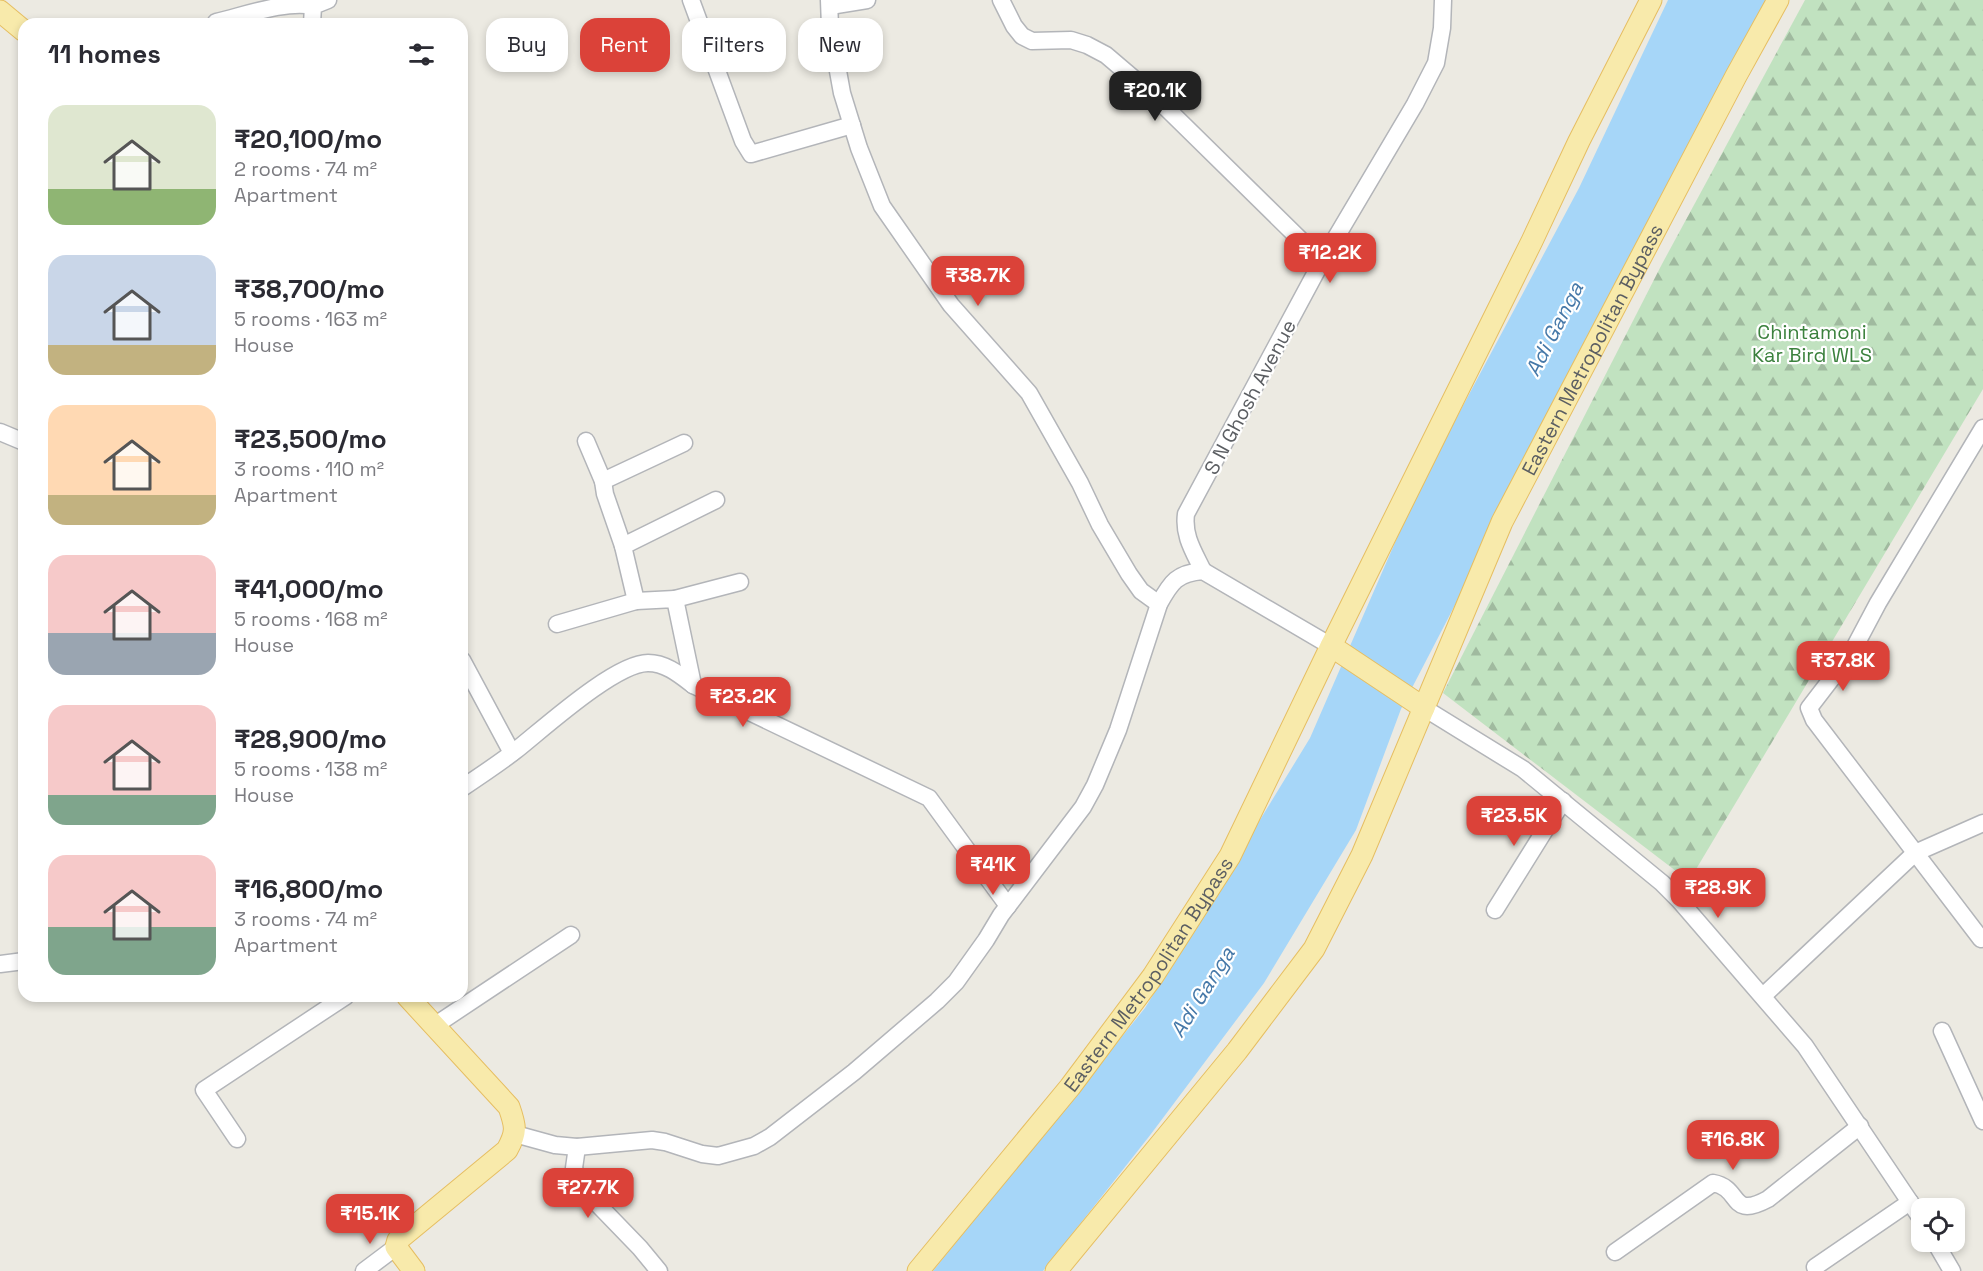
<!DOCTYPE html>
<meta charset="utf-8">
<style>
:root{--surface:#fff;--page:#f7f7f7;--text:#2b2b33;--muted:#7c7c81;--accent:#db4239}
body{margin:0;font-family:"Space Grotesk",sans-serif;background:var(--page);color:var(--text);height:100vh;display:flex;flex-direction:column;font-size:22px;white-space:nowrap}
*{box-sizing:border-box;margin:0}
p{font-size:20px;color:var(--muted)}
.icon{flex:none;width:33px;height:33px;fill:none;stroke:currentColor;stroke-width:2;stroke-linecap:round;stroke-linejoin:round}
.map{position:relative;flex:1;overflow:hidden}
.side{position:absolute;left:18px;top:18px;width:450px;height:984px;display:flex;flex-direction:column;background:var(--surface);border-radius:18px;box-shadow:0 3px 9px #0003}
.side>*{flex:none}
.top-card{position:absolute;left:486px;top:18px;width:570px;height:54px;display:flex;gap:12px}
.fabs{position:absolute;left:1911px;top:1198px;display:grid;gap:12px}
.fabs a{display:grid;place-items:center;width:54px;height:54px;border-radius:12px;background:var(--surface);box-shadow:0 3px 9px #0003;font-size:30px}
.price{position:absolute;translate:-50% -51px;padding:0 14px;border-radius:12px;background:var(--accent);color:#fff;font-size:20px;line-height:39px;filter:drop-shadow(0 2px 3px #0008)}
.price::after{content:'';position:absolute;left:50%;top:36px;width:18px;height:14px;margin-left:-9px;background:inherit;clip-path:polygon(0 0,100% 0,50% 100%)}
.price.active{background:#222;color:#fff}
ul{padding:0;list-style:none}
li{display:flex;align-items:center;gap:18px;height:150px;padding:0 30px}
li span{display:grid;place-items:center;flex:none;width:168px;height:120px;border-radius:18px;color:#555}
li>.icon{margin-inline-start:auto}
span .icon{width:72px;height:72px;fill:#fffc;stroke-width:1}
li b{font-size:26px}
h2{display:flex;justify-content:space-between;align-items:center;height:72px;padding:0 30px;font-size:26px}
.pill{padding:0 21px;border-radius:18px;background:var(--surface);box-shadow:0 3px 9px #0003;font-size:21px;line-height:54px}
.pill.active{background:var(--accent);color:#fff}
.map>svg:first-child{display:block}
</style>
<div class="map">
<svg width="1983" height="1271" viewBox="0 0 1983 1271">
<defs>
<pattern id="forest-firs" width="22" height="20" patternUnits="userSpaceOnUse" patternTransform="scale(1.5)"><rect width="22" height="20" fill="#c1e2c0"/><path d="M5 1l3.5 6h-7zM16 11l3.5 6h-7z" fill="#a0ba9f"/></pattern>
</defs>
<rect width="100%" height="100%" fill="#eceae2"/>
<path fill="url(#forest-firs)" d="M 1805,0 L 1983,0 L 1983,389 L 1689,881 L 1443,693 L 1662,264 Z"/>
<path fill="#a6d6f8" d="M 1668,0 L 1769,0 L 1401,709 L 1356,830 L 1264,983 L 1151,1134 L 1043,1271 L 933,1271 L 1145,1008 L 1310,738 L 1417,492 L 1579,188 Z"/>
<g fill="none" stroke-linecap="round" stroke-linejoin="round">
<defs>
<g id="minor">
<path d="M 691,0 L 743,141 L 751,154 L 852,125"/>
<path d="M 829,0 L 830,27 L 842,93 L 859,148 L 882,206 L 951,305 L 1029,393 L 1080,483 L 1100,525 L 1129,574 L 1141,591 L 1159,604"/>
<path d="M 1001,0 L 1014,26 L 1022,36 L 1032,41 L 1071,40 L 1087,45 L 1106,55 L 1153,95 L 1322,261"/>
<path d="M 830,6 L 867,0"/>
<path d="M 216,22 C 243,16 286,0 313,6"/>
<path d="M 312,24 L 313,6 L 328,0"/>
<path d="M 0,432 L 24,442"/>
<path d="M 586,441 L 603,481"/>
<path d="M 623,546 L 716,500"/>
<path d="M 1203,571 C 1194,552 1183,536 1186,514 L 1322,261 L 1415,104 L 1436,63 L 1442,28 L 1443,0"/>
<path d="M 675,599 L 740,582"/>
<path d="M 636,601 L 623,546 L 605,494 L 603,481 L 684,443"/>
<path d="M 557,624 L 636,601 L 675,599 L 693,685"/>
<path d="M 462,660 L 512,753"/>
<path d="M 1424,708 L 1523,769 L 1662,883 L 1679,900 L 1805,1046 L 1922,1220"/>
<path d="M 462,788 C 480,776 498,764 515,751 C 543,729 615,663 648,663 C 666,663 680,675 693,685 L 929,798 L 1008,906"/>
<path d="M 1495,910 L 1563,801"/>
<path d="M 1981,939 L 1814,720 L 1809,708 L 1852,652 L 1878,603 L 1983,428"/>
<path d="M 0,964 L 24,961"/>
<path d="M 1763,996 L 1915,853 L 1983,823"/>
<path d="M 434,1026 L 571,935"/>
<path d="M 1942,1031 L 1983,1121"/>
<path d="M 515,1134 L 555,1145 L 577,1147 L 652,1140 L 665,1142 L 702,1154 L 718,1156 L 754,1146 L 770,1137 L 854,1072 L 937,1001 L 956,982 L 986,940 L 1001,915 L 1083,807 L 1095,785 L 1118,730 L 1159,604 C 1171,582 1177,573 1203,571 L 1331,646"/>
<path d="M 237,1139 L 204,1090 L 346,996"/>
<path d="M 577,1147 L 574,1168 L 580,1186 L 640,1248 L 659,1271"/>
<path d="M 1935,1242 L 1952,1271"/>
<path d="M 1615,1252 L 1713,1183 C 1742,1188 1729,1220 1768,1199 L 1860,1126"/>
<path d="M 1815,1267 L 1910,1202"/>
<path d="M 364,1271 L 396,1247"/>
</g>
<g id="major">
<path d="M 0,11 L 24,31"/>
<path d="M 1331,646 L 1424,708"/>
<path d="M 407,996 L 509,1107 C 516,1127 517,1132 507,1150 L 398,1240 L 396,1247 L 414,1271"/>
<path id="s1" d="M 918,1271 L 1070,1087 L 1153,976 L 1230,856 L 1331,646 L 1532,241 L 1579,141 L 1651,0"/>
<path id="s2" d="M 1056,1271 L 1237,1051 L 1314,949 L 1362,855 L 1502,522 L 1736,76 L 1778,0"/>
</g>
</defs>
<use href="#minor" stroke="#b3b5b9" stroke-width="19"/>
<use href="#major" stroke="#e6be61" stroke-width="23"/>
<use href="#minor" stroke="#fff" stroke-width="16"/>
<use href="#major" stroke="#f8eaab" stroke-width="21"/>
</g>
<g text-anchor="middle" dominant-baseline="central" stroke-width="4.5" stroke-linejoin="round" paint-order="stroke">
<g font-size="20" fill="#3b813d" stroke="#fff">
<text x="1812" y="332">Chintamoni<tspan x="1812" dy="23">Kar Bird WLS</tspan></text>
</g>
<g font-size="20" fill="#5b5e62" stroke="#fff">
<text stroke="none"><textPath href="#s2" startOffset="1074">Eastern Metropolitan Bypass</textPath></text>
<text transform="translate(1250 397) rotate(-62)">S N Ghosh Avenue</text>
<text stroke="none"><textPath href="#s1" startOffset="376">Eastern Metropolitan Bypass</textPath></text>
</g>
<g font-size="21" font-style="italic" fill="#4578a8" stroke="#fff">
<text transform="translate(1554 329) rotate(-63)">Adi Ganga</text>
<text transform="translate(1202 992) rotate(-58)">Adi Ganga</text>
</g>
</g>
</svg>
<div class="fabs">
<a><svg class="icon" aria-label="locate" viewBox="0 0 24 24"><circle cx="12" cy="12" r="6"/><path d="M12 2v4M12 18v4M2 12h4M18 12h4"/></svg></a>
</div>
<b class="price active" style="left:1155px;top:122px">₹20.1K</b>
<b class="price" style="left:1330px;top:284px">₹12.2K</b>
<b class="price" style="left:978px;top:307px">₹38.7K</b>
<b class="price" style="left:1843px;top:692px">₹37.8K</b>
<b class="price" style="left:743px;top:728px">₹23.2K</b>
<b class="price" style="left:1514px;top:847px">₹23.5K</b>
<b class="price" style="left:993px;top:896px">₹41K</b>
<b class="price" style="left:1718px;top:919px">₹28.9K</b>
<b class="price" style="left:1733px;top:1171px">₹16.8K</b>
<b class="price" style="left:588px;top:1219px">₹27.7K</b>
<b class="price" style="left:370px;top:1245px">₹15.1K</b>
<div class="top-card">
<a class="pill">Buy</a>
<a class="pill active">Rent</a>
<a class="pill">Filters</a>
<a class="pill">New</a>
</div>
<section class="side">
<h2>11 homes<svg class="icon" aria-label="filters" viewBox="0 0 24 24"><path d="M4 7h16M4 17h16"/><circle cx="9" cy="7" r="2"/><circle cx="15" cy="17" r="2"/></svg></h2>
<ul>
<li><span style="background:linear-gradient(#dfe7d0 70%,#8fb573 0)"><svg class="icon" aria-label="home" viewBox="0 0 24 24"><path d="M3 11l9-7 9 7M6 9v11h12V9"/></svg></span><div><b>₹20,100/mo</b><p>2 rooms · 74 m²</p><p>Apartment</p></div></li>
<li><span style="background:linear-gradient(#c9d6e8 75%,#c2b280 0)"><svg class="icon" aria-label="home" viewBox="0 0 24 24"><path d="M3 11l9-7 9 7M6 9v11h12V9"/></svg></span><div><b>₹38,700/mo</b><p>5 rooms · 163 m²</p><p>House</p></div></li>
<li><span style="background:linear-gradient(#ffd9b3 75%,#c2b280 0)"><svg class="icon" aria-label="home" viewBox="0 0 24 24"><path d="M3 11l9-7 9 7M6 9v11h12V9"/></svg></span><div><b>₹23,500/mo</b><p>3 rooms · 110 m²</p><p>Apartment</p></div></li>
<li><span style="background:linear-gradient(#f6c9c9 65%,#9aa5b1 0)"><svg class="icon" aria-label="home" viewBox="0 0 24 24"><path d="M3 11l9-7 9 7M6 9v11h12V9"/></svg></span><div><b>₹41,000/mo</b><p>5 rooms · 168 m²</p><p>House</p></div></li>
<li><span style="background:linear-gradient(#f6c9c9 75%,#7fa58c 0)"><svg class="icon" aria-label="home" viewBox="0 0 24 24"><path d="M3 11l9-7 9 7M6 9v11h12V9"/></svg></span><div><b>₹28,900/mo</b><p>5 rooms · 138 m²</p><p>House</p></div></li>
<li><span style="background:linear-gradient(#f6c9c9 60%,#7fa58c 0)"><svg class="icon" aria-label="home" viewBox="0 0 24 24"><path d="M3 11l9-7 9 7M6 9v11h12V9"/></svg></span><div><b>₹16,800/mo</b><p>3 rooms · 74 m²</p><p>Apartment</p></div></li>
</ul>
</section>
</div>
